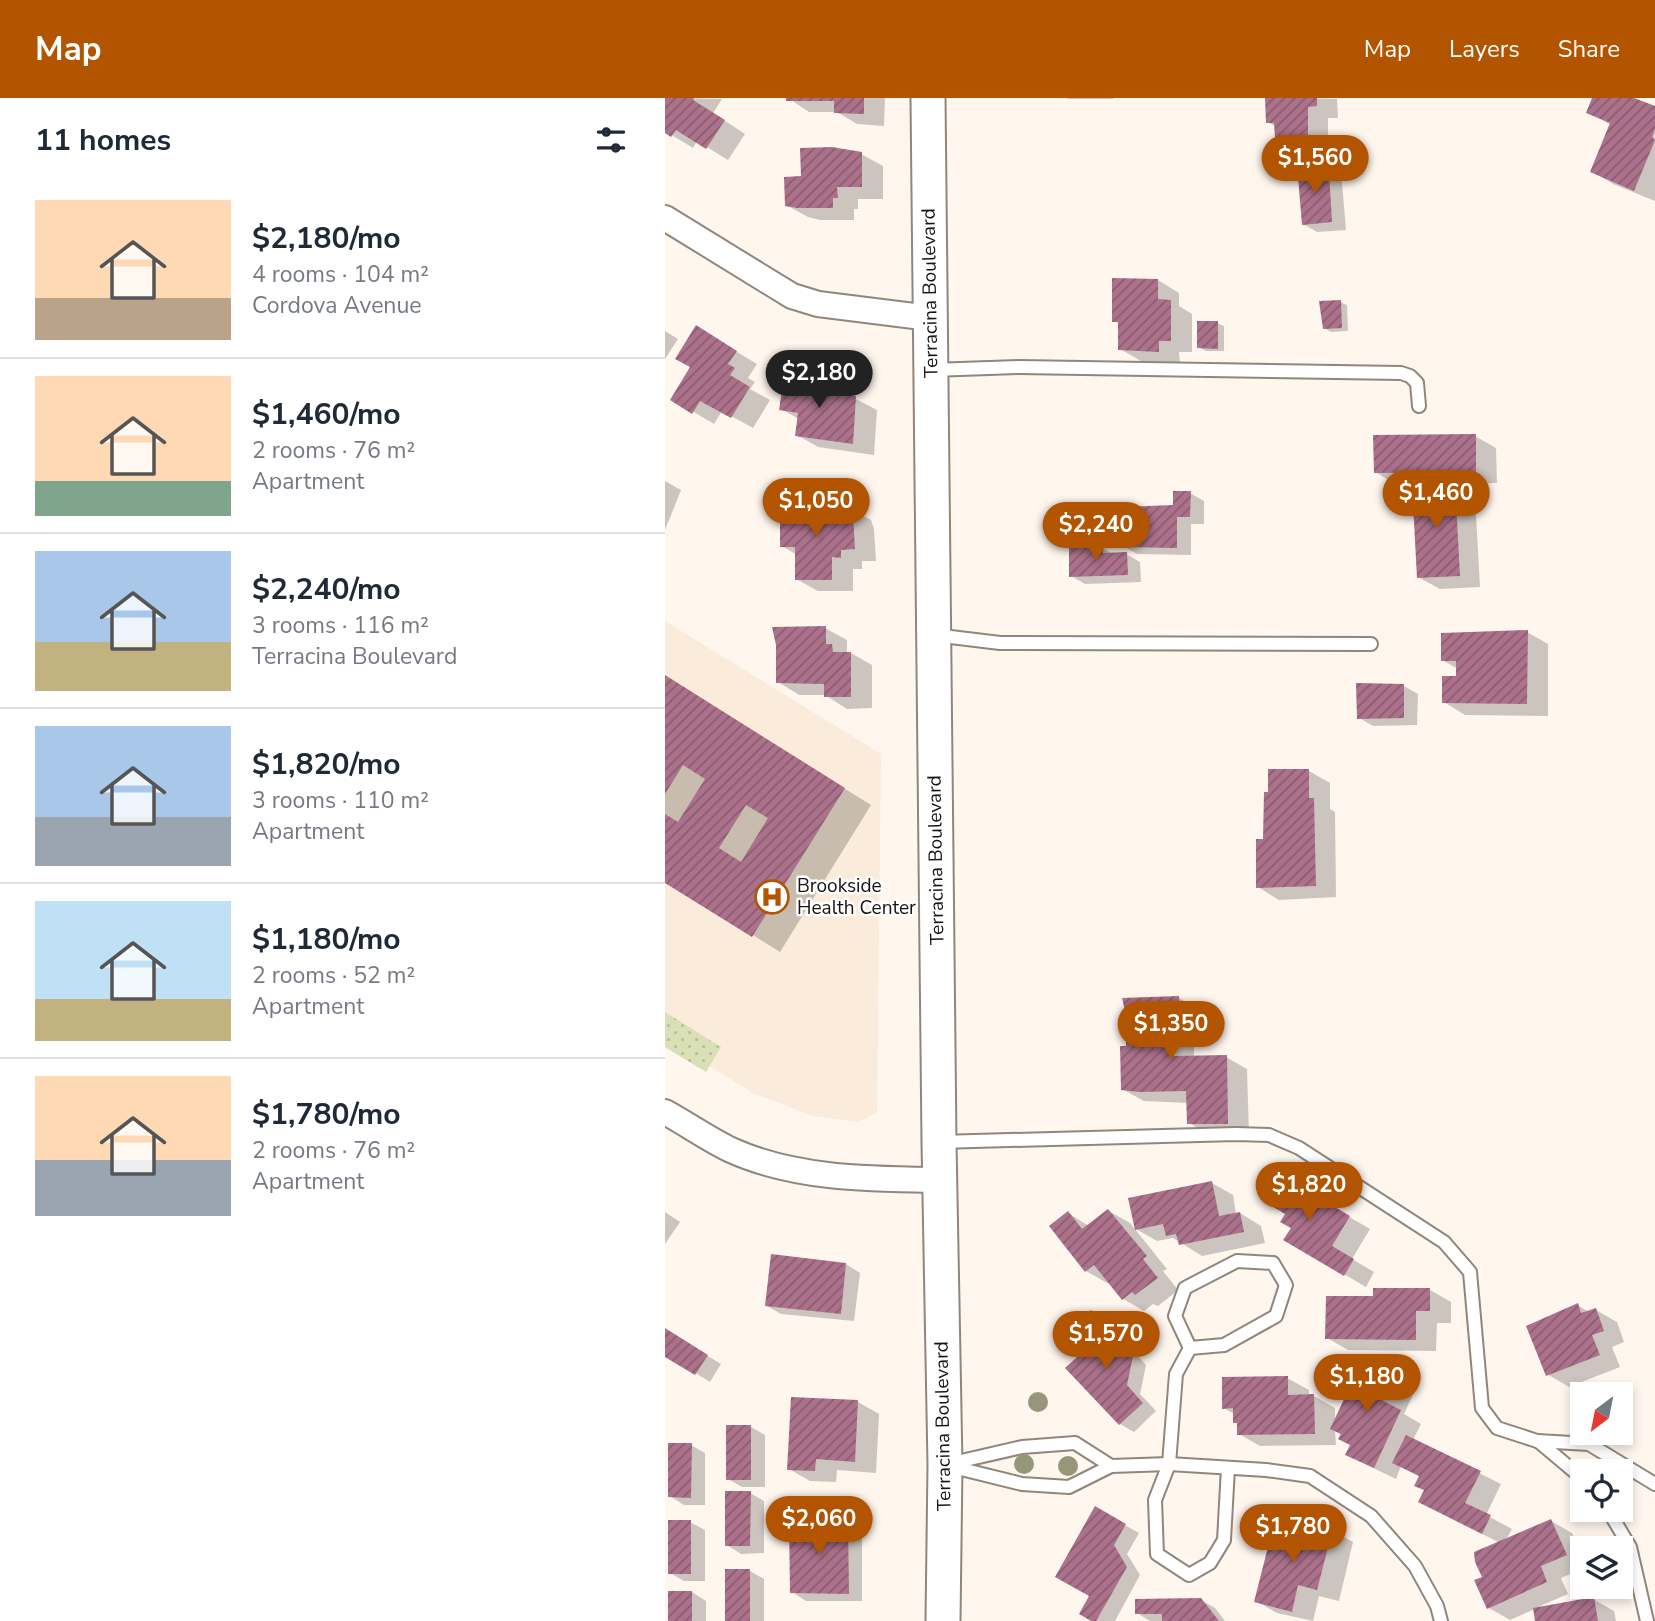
<!DOCTYPE html>
<meta charset="utf-8">
<style>
:root{--surface:#fff;--page:#f2f2f3;--text:#1f2937;--muted:#747a83;--line:#e0e1e3;--accent:#b25400}
body{margin:0;font-family:"Nunito Sans",sans-serif;background:var(--page);color:var(--text);height:100vh;display:flex;flex-direction:column;font-size:26px;white-space:nowrap}
*{box-sizing:border-box;margin:0}
p{font-size:23px;color:var(--muted)}
.icon{flex:none;width:38px;height:38px;fill:none;stroke:currentColor;stroke-width:2;stroke-linecap:round;stroke-linejoin:round}
.map{position:relative;flex:1;overflow:hidden}
.panel{display:flex;flex-direction:column;background:var(--surface);width:665px}
.panel>*{flex:none}
.needle{width:46px;rotate:212deg}
.controls{position:absolute;left:905px;top:1284px;display:grid;gap:14px}
.controls a{display:grid;place-items:center;width:63px;height:63px;border-radius:0px;background:var(--surface);box-shadow:0 4px 10px #0003;font-size:35px}
.price{position:absolute;translate:-50% -60px;padding:0 16px;border-radius:24px;background:var(--accent);color:#fff;font-size:23px;line-height:46px;filter:drop-shadow(0 2px 4px #0008)}
.price::after{content:'';position:absolute;left:50%;top:42px;width:21px;height:16px;margin-left:-10px;background:inherit;clip-path:polygon(0 0,100% 0,50% 100%)}
.price.current{background:#222;color:#fff}
ul{padding:0;list-style:none}
li{display:flex;align-items:center;gap:21px;height:175px;padding:0 35px}
li+li{border-top:2px solid var(--line)}
li span{display:grid;place-items:center;flex:none;width:196px;height:140px;border-radius:0px;color:#555}
li>.icon{margin-inline-start:auto}
span .icon{width:84px;height:84px;fill:#fffc;stroke-width:1}
li b{font-size:30px}
h2{display:flex;justify-content:space-between;align-items:center;height:84px;padding:0 35px;font-size:30px}
header{display:flex;align-items:center;gap:42px;box-sizing:border-box;height:98px;padding:0 35px;background:var(--accent);color:#fff}
header strong{font-size:33px}
nav{display:flex;gap:38px;margin-inline-start:auto;font-size:24px}
main{display:flex;flex:1;min-height:0}
.map>svg:first-child{display:block}
</style>
<header>
<strong>Map</strong>
<nav><a>Map</a><a>Layers</a><a>Share</a></nav>
</header>
<main>
<section class="panel">
<h2>11 homes<svg class="icon" aria-label="filters" viewBox="0 0 24 24"><path d="M4 7h16M4 17h16"/><circle cx="9" cy="7" r="2"/><circle cx="15" cy="17" r="2"/></svg></h2>
<ul>
<li><span style="background:linear-gradient(#ffd9b3 70%,#b9a48a 0)"><svg class="icon" aria-label="home" viewBox="0 0 24 24"><path d="M3 11l9-7 9 7M6 9v11h12V9"/></svg></span><div><b>$2,180/mo</b><p>4 rooms · 104 m²</p><p>Cordova Avenue</p></div></li>
<li><span style="background:linear-gradient(#ffd9b3 75%,#7fa58c 0)"><svg class="icon" aria-label="home" viewBox="0 0 24 24"><path d="M3 11l9-7 9 7M6 9v11h12V9"/></svg></span><div><b>$1,460/mo</b><p>2 rooms · 76 m²</p><p>Apartment</p></div></li>
<li><span style="background:linear-gradient(#a9c7e8 65%,#c2b280 0)"><svg class="icon" aria-label="home" viewBox="0 0 24 24"><path d="M3 11l9-7 9 7M6 9v11h12V9"/></svg></span><div><b>$2,240/mo</b><p>3 rooms · 116 m²</p><p>Terracina Boulevard</p></div></li>
<li><span style="background:linear-gradient(#a9c7e8 65%,#9aa5b1 0)"><svg class="icon" aria-label="home" viewBox="0 0 24 24"><path d="M3 11l9-7 9 7M6 9v11h12V9"/></svg></span><div><b>$1,820/mo</b><p>3 rooms · 110 m²</p><p>Apartment</p></div></li>
<li><span style="background:linear-gradient(#bfe0f5 70%,#c2b280 0)"><svg class="icon" aria-label="home" viewBox="0 0 24 24"><path d="M3 11l9-7 9 7M6 9v11h12V9"/></svg></span><div><b>$1,180/mo</b><p>2 rooms · 52 m²</p><p>Apartment</p></div></li>
<li><span style="background:linear-gradient(#ffd9b3 60%,#9aa5b1 0)"><svg class="icon" aria-label="home" viewBox="0 0 24 24"><path d="M3 11l9-7 9 7M6 9v11h12V9"/></svg></span><div><b>$1,780/mo</b><p>2 rooms · 76 m²</p><p>Apartment</p></div></li>
</ul>
</section>
<div class="map">
<svg width="990" height="1523" viewBox="0 0 990 1523">
<defs>
<pattern id="grass-dots" width="8" height="8" patternUnits="userSpaceOnUse" patternTransform="scale(1.75)"><rect width="8" height="8" fill="#d9e0b5"/><path d="M2 2h.1M6 6h.1" fill="none" stroke="#babf9b" stroke-width="1.8" stroke-linecap="round"/></pattern>
<pattern id="building-hatch" width="6" height="6" patternUnits="userSpaceOnUse" patternTransform="scale(1.75)"><rect width="6" height="6" fill="#ac718b"/><path d="M-1 1l2-2M0 6l6-6M5 7l2-2" fill="none" stroke="#8b5c70"/></pattern>
</defs>
<rect width="100%" height="100%" fill="#fff6ee"/>
<path fill="#fbebda" d="M 0,523 L 216,656 L 212,1014 L 193,1024 L 148,1018 L 88,995 L 0,941 Z"/>
<path fill="url(#grass-dots)" d="M 0,914 L 56,949 L 41,974 L 0,949 Z"/>
<g fill="#0003">
<path d="M 0,0 L 57,1 L 48,15 L 80,36 L 63,62 L 32,43 L 28,50 L 0,33 Z"/>
<path d="M 123,0 L 220,0 L 219,28 L 192,26 L 172,14 L 144,14 Z"/>
<path d="M 402,0 L 448,0 L 448,1 L 403,1 Z"/>
<path d="M 602,0 L 672,1 L 673,20 L 663,20 L 663,65 L 656,65 L 668,72 L 668,79 L 677,84 L 681,132 L 652,134 L 638,126 L 640,65 L 634,65 L 612,53 L 611,29 L 603,24 Z"/>
<path d="M 929,0 L 965,0 L 990,10 L 990,103 L 948,86 L 927,73 L 946,27 L 923,14 Z"/>
<path d="M 196,56 L 218,68 L 218,101 L 193,101 L 193,111 L 189,111 L 189,122 L 155,122 L 143,119 L 121,107 L 138,80 Z"/>
<path d="M 493,182 L 514,195 L 514,208 L 527,216 L 527,254 L 514,254 L 515,265 L 476,263 L 455,251 L 455,226 L 449,223 Z"/>
<path d="M 675,204 L 682,207 L 683,233 L 666,234 L 659,230 Z"/>
<path d="M 552,225 L 559,228 L 559,253 L 541,253 L 534,249 Z"/>
<path d="M 0,233 L 13,241 L 0,261 Z"/>
<path d="M 52,242 L 92,266 L 83,280 L 90,284 L 85,291 L 105,302 L 88,330 L 57,313 L 49,326 L 7,301 Z"/>
<path d="M 162,286 L 212,312 L 209,357 L 153,349 L 132,337 L 134,321 L 116,311 Z"/>
<path d="M 810,338 L 831,350 L 832,385 L 788,386 L 810,399 L 815,489 L 775,491 L 753,479 L 749,386 L 732,387 L 710,374 Z"/>
<path d="M 0,383 L 16,392 L 0,432 Z"/>
<path d="M 525,395 L 539,403 L 539,426 L 526,426 L 526,457 L 472,456 L 458,448 L 458,443 L 451,439 L 458,426 L 509,409 Z"/>
<path d="M 184,410 L 206,422 L 209,431 L 211,463 L 197,463 L 197,471 L 188,471 L 188,493 L 153,493 L 131,481 L 132,457 L 117,448 Z"/>
<path d="M 437,450 L 448,456 L 461,456 L 475,464 L 476,484 L 420,486 L 406,478 Z"/>
<path d="M 160,530 L 182,542 L 182,555 L 186,555 L 207,567 L 207,610 L 182,611 L 160,597 L 134,597 L 113,584 Z"/>
<path d="M 862,534 L 883,546 L 883,618 L 800,617 L 779,604 L 793,580 L 793,571 L 777,562 Z"/>
<path d="M 0,579 L 206,707 L 115,854 L 0,782 Z"/>
<path d="M 739,588 L 753,596 L 752,627 L 708,628 L 694,620 Z"/>
<path d="M 644,673 L 665,685 L 665,711 L 670,714 L 671,799 L 614,802 L 593,789 Z"/>
<path d="M 514,900 L 535,912 L 536,943 L 529,944 L 529,960 L 561,959 L 582,971 L 584,1037 L 545,1037 L 524,1025 L 523,1005 L 479,1003 L 457,991 L 463,950 Z"/>
<path d="M 611,1076 L 705,1131 L 687,1161 L 709,1174 L 701,1189 L 621,1142 L 628,1130 Z"/>
<path d="M 547,1085 L 568,1097 L 571,1116 L 575,1115 L 596,1128 L 600,1145 L 537,1158 L 508,1140 L 492,1143 L 471,1131 Z"/>
<path d="M 444,1113 L 465,1125 L 502,1171 L 498,1173 L 513,1192 L 493,1208 L 488,1206 L 479,1213 L 458,1201 L 444,1183 L 442,1185 L 421,1173 L 403,1115 L 424,1128 Z"/>
<path d="M 0,1114 L 15,1124 L 0,1146 Z"/>
<path d="M 181,1166 L 195,1175 L 189,1223 L 116,1216 L 102,1208 Z"/>
<path d="M 765,1192 L 786,1204 L 786,1225 L 772,1225 L 771,1253 L 683,1252 L 662,1240 L 710,1200 Z"/>
<path d="M 912,1207 L 924,1214 L 931,1212 L 952,1224 L 959,1244 L 947,1249 L 955,1269 L 904,1289 L 882,1276 Z"/>
<path d="M 426,1214 L 440,1222 L 481,1267 L 475,1296 L 491,1313 L 469,1334 L 455,1326 Z"/>
<path d="M 0,1232 L 56,1266 L 45,1284 L 0,1256 Z"/>
<path d="M 698,1263 L 751,1290 L 739,1316 L 756,1326 L 748,1342 L 836,1386 L 821,1417 L 847,1431 L 841,1442 L 886,1423 L 907,1435 L 917,1457 L 917,1471 L 896,1480 L 903,1496 L 873,1509 L 928,1501 L 949,1513 L 951,1523 L 872,1523 L 870,1511 L 845,1522 L 824,1510 L 819,1480 L 835,1445 L 755,1404 L 760,1392 L 756,1379 L 736,1368 L 731,1381 L 704,1368 L 683,1356 L 687,1347 L 670,1332 L 671,1347 L 595,1348 L 574,1336 L 574,1327 L 570,1324 L 569,1316 L 559,1310 L 622,1280 L 644,1292 L 644,1298 L 649,1298 L 670,1310 L 670,1324 Z"/>
<path d="M 193,1304 L 214,1316 L 211,1375 L 172,1372 L 171,1384 L 145,1383 L 124,1371 Z"/>
<path d="M 86,1329 L 100,1337 L 100,1389 L 77,1389 L 63,1381 Z"/>
<path d="M 26,1347 L 40,1355 L 40,1407 L 19,1407 L 5,1398 Z"/>
<path d="M 85,1395 L 99,1403 L 99,1455 L 76,1456 L 62,1447 Z"/>
<path d="M 431,1411 L 474,1435 L 462,1456 L 475,1477 L 450,1523 L 430,1523 L 426,1498 Z"/>
<path d="M 183,1422 L 197,1431 L 197,1503 L 141,1503 L 127,1494 Z"/>
<path d="M 25,1424 L 40,1432 L 40,1483 L 19,1483 L 5,1475 Z"/>
<path d="M 639,1431 L 667,1432 L 688,1444 L 674,1503 L 654,1498 L 648,1523 L 612,1515 L 591,1503 L 624,1435 Z"/>
<path d="M 85,1473 L 99,1481 L 99,1523 L 62,1523 Z"/>
<path d="M 27,1494 L 41,1503 L 41,1523 L 5,1523 Z"/>
<path d="M 536,1502 L 550,1510 L 560,1523 L 583,1523 L 485,1523 L 472,1515 Z"/>
</g>
<g fill="url(#building-hatch)" fill-rule="evenodd">
<path d="M 0,0 L 29,0 L 28,2 L 60,22 L 41,51 L 11,32 L 6,39 L 0,35 Z"/>
<path d="M 121,0 L 199,0 L 199,16 L 169,15 L 169,3 L 121,3 Z"/>
<path d="M 600,0 L 652,0 L 652,8 L 643,9 L 643,53 L 611,54 L 609,25 L 601,25 Z"/>
<path d="M 927,0 L 969,0 L 990,8 L 990,31 L 987,39 L 990,42 L 969,93 L 925,74 L 945,25 L 921,15 Z"/>
<path d="M 167,49 L 197,54 L 197,89 L 172,89 L 173,100 L 168,100 L 168,110 L 132,110 L 120,108 L 119,79 L 136,78 L 135,50 Z"/>
<path d="M 654,62 L 655,75 L 664,74 L 667,124 L 637,127 L 633,79 L 639,78 L 638,63 Z"/>
<path d="M 447,180 L 493,181 L 493,201 L 506,202 L 506,243 L 494,243 L 494,254 L 453,252 L 453,224 L 447,224 Z"/>
<path d="M 676,202 L 677,230 L 658,231 L 654,203 Z"/>
<path d="M 532,223 L 553,223 L 553,251 L 532,250 Z"/>
<path d="M 31,227 L 72,253 L 63,266 L 70,270 L 65,277 L 85,289 L 66,320 L 35,303 L 27,316 L 5,302 L 25,269 L 10,261 Z"/>
<path d="M 119,278 L 163,284 L 162,294 L 191,298 L 188,346 L 130,338 L 133,315 L 114,312 Z"/>
<path d="M 811,336 L 811,374 L 709,375 L 708,337 Z"/>
<path d="M 790,385 L 795,478 L 752,480 L 747,387 Z"/>
<path d="M 508,393 L 526,393 L 525,419 L 512,419 L 512,450 L 456,449 L 456,440 L 449,440 L 449,424 L 456,425 L 457,409 L 508,407 Z"/>
<path d="M 115,408 L 185,408 L 188,418 L 190,451 L 176,452 L 176,460 L 167,459 L 167,482 L 130,482 L 130,449 L 115,449 Z"/>
<path d="M 438,448 L 438,455 L 462,454 L 463,477 L 404,479 L 404,449 Z"/>
<path d="M 161,528 L 161,546 L 167,546 L 168,554 L 186,554 L 186,599 L 159,599 L 159,586 L 111,585 L 111,547 L 107,529 Z"/>
<path d="M 863,532 L 862,606 L 777,605 L 777,578 L 791,578 L 791,563 L 776,563 L 776,535 Z"/>
<path d="M 0,577 L 180,690 L 87,839 L 0,785 L 0,716 L 13,724 L 40,681 L 18,667 L 0,696 ZM 81,707 L 103,720 L 76,764 L 54,750 Z"/>
<path d="M 691,585 L 739,586 L 739,620 L 692,621 Z"/>
<path d="M 603,671 L 644,671 L 644,700 L 649,700 L 651,788 L 591,790 L 591,741 L 598,741 L 599,694 L 603,694 Z"/>
<path d="M 514,898 L 515,932 L 508,932 L 509,958 L 562,957 L 563,1026 L 522,1026 L 521,993 L 475,994 L 456,992 L 455,948 L 461,948 L 461,917 L 457,900 Z"/>
<path d="M 611,1074 L 685,1118 L 667,1148 L 689,1161 L 679,1178 L 618,1142 L 626,1130 L 615,1124 L 620,1116 L 595,1101 Z"/>
<path d="M 547,1083 L 554,1118 L 575,1114 L 579,1134 L 514,1147 L 511,1136 L 501,1138 L 498,1126 L 470,1132 L 463,1100 Z"/>
<path d="M 443,1111 L 482,1158 L 478,1161 L 493,1180 L 470,1197 L 467,1194 L 457,1202 L 429,1167 L 420,1174 L 384,1128 L 403,1113 L 417,1131 Z"/>
<path d="M 106,1156 L 181,1165 L 176,1216 L 100,1208 Z"/>
<path d="M 708,1190 L 765,1190 L 765,1213 L 751,1213 L 751,1242 L 660,1241 L 661,1198 L 708,1198 Z"/>
<path d="M 913,1205 L 916,1215 L 931,1210 L 939,1233 L 927,1237 L 935,1257 L 881,1278 L 861,1228 Z"/>
<path d="M 426,1212 L 468,1258 L 462,1287 L 478,1305 L 454,1327 L 400,1270 L 431,1242 L 413,1223 Z"/>
<path d="M 0,1230 L 43,1257 L 30,1277 L 0,1259 Z"/>
<path d="M 698,1261 L 730,1276 L 718,1303 L 736,1312 L 709,1370 L 680,1357 L 685,1347 L 673,1341 L 676,1336 L 665,1331 Z"/>
<path d="M 623,1278 L 623,1297 L 649,1296 L 650,1336 L 572,1337 L 572,1325 L 568,1325 L 568,1310 L 557,1311 L 557,1279 Z"/>
<path d="M 126,1299 L 193,1302 L 190,1364 L 151,1361 L 150,1373 L 122,1372 Z"/>
<rect x="61" y="1327" width="25" height="55"/>
<path d="M 741,1337 L 816,1373 L 800,1405 L 826,1417 L 817,1436 L 753,1404 L 759,1392 L 749,1388 L 754,1378 L 727,1365 Z"/>
<path d="M 3,1345 L 27,1345 L 26,1400 L 3,1399 Z"/>
<path d="M 60,1393 L 86,1393 L 85,1448 L 60,1448 Z"/>
<path d="M 430,1408 L 461,1426 L 449,1447 L 462,1469 L 431,1523 L 426,1523 L 414,1516 L 424,1498 L 390,1479 Z"/>
<path d="M 124,1421 L 183,1421 L 184,1496 L 125,1495 Z"/>
<path d="M 886,1421 L 902,1457 L 876,1468 L 882,1484 L 822,1511 L 809,1482 L 817,1479 L 810,1464 L 809,1454 Z"/>
<rect x="3" y="1422" width="23" height="54"/>
<path d="M 639,1423 L 668,1430 L 652,1492 L 633,1487 L 627,1514 L 589,1504 L 608,1429 L 623,1433 L 625,1426 L 638,1429 Z"/>
<rect x="60" y="1471" width="25" height="52"/>
<rect x="3" y="1493" width="24" height="30"/>
<path d="M 929,1499 L 933,1523 L 870,1523 L 868,1510 Z"/>
<path d="M 536,1500 L 554,1523 L 497,1523 L 497,1516 L 470,1516 L 470,1501 Z"/>
</g>
<g fill="none" stroke-linecap="round" stroke-linejoin="round">
<defs>
<g id="lane">
<path d="M 266,272 L 354,269 L 736,275 L 745,278 L 752,285 L 754,308"/>
<path d="M 269,537 L 335,545 L 706,546"/>
<path d="M 274,1044 L 571,1036 L 604,1037 L 634,1050 L 779,1144 L 805,1174 L 817,1310 L 832,1330 L 872,1343 L 924,1346 L 990,1386"/>
<path d="M 572,1163 L 608,1165 L 621,1187 L 611,1218 L 559,1247 L 525,1250 L 510,1218 L 520,1190 Z"/>
<path d="M 525,1250 L 511,1276 L 504,1366 L 490,1402 L 492,1456 L 524,1477 L 545,1465 L 559,1442 L 563,1370"/>
<path d="M 873,1343 L 917,1380"/>
<path d="M 283,1366 L 357,1349 L 410,1345 L 446,1368"/>
<path d="M 280,1367 L 357,1386 L 404,1389 L 446,1368 L 504,1366 L 601,1372 L 645,1378 L 706,1418 L 750,1468 L 772,1508 L 776,1523"/>
<path d="M 943,1412 L 965,1449 L 982,1523"/>
</g>
<g id="street">
<path d="M 0,120 L 127,198 L 153,206 L 265,220"/>
<path d="M 0,1014 C 22,1026 43,1041 66,1052 C 130,1081 205,1081 274,1082"/>
</g>
<path id="secondary" d="M 263,0 L 274,1044 L 280,1367 L 278,1523"/>
</defs>
<use href="#lane" stroke="#90867d" stroke-width="16"/>
<use href="#street" stroke="#90867d" stroke-width="28"/>
<use href="#secondary" stroke="#90867d" stroke-width="37"/>
<use href="#lane" stroke="#fff" stroke-width="12"/>
<use href="#street" stroke="#fff" stroke-width="24"/>
<use href="#secondary" stroke="#fff" stroke-width="33"/>
</g>
<g fill="#979679">
<circle cx="373" cy="1304" r="10"/>
<circle cx="359" cy="1366" r="10"/>
<circle cx="403" cy="1368" r="10"/>
</g>
<defs>
<symbol id="hospital-ring" viewBox="-11 -11 22 22"><circle r="9.5" fill="#fff" stroke="#b25400" stroke-width="1.5"/><path d="M-5-5h3v3.5h4V-5h3V5h-3V1.5h-4V5h-3Z" fill="#b25400"/></symbol>
</defs>
<g fill-rule="evenodd">
<use href="#hospital-ring" x="88" y="780" width="38" height="38"/>
</g>
<g text-anchor="middle" dominant-baseline="central" stroke-width="5" stroke-linejoin="round" paint-order="stroke">
<g font-size="19" fill="#181411" stroke="#fff">
<text transform="translate(265 195) rotate(-91)">Terracina Boulevard</text>
<text transform="translate(271 762) rotate(-91)">Terracina Boulevard</text>
<text transform="translate(278 1328) rotate(-91)">Terracina Boulevard</text>
</g>
<g font-size="19" fill="#181411" stroke="#fff" text-anchor="start">
<text x="132" y="788">Brookside<tspan x="132" dy="22">Health Center</tspan></text>
</g>
</g>
</svg>
<div class="controls">
<a><svg class="needle" viewBox="-14 -14 28 28"><path d="M0-13l5 13h-10z" fill="#e53935"/><path d="M0 13l5-13h-10z" fill="#747a83"/></svg></a>
<a><svg class="icon" aria-label="locate" viewBox="0 0 24 24"><circle cx="12" cy="12" r="6"/><path d="M12 2v4M12 18v4M2 12h4M18 12h4"/></svg></a>
<a><svg class="icon" aria-label="layers" viewBox="0 0 24 24"><path d="M12 4l9 5-9 5-9-5zM3 14l9 5 9-5"/></svg></a>
</div>
<b class="price" style="left:650px;top:97px">$1,560</b>
<b class="price current" style="left:154px;top:312px">$2,180</b>
<b class="price" style="left:771px;top:432px">$1,460</b>
<b class="price" style="left:151px;top:440px">$1,050</b>
<b class="price" style="left:431px;top:464px">$2,240</b>
<b class="price" style="left:506px;top:963px">$1,350</b>
<b class="price" style="left:644px;top:1124px">$1,820</b>
<b class="price" style="left:441px;top:1273px">$1,570</b>
<b class="price" style="left:702px;top:1316px">$1,180</b>
<b class="price" style="left:154px;top:1458px">$2,060</b>
<b class="price" style="left:628px;top:1466px">$1,780</b>
</div>
</main>
